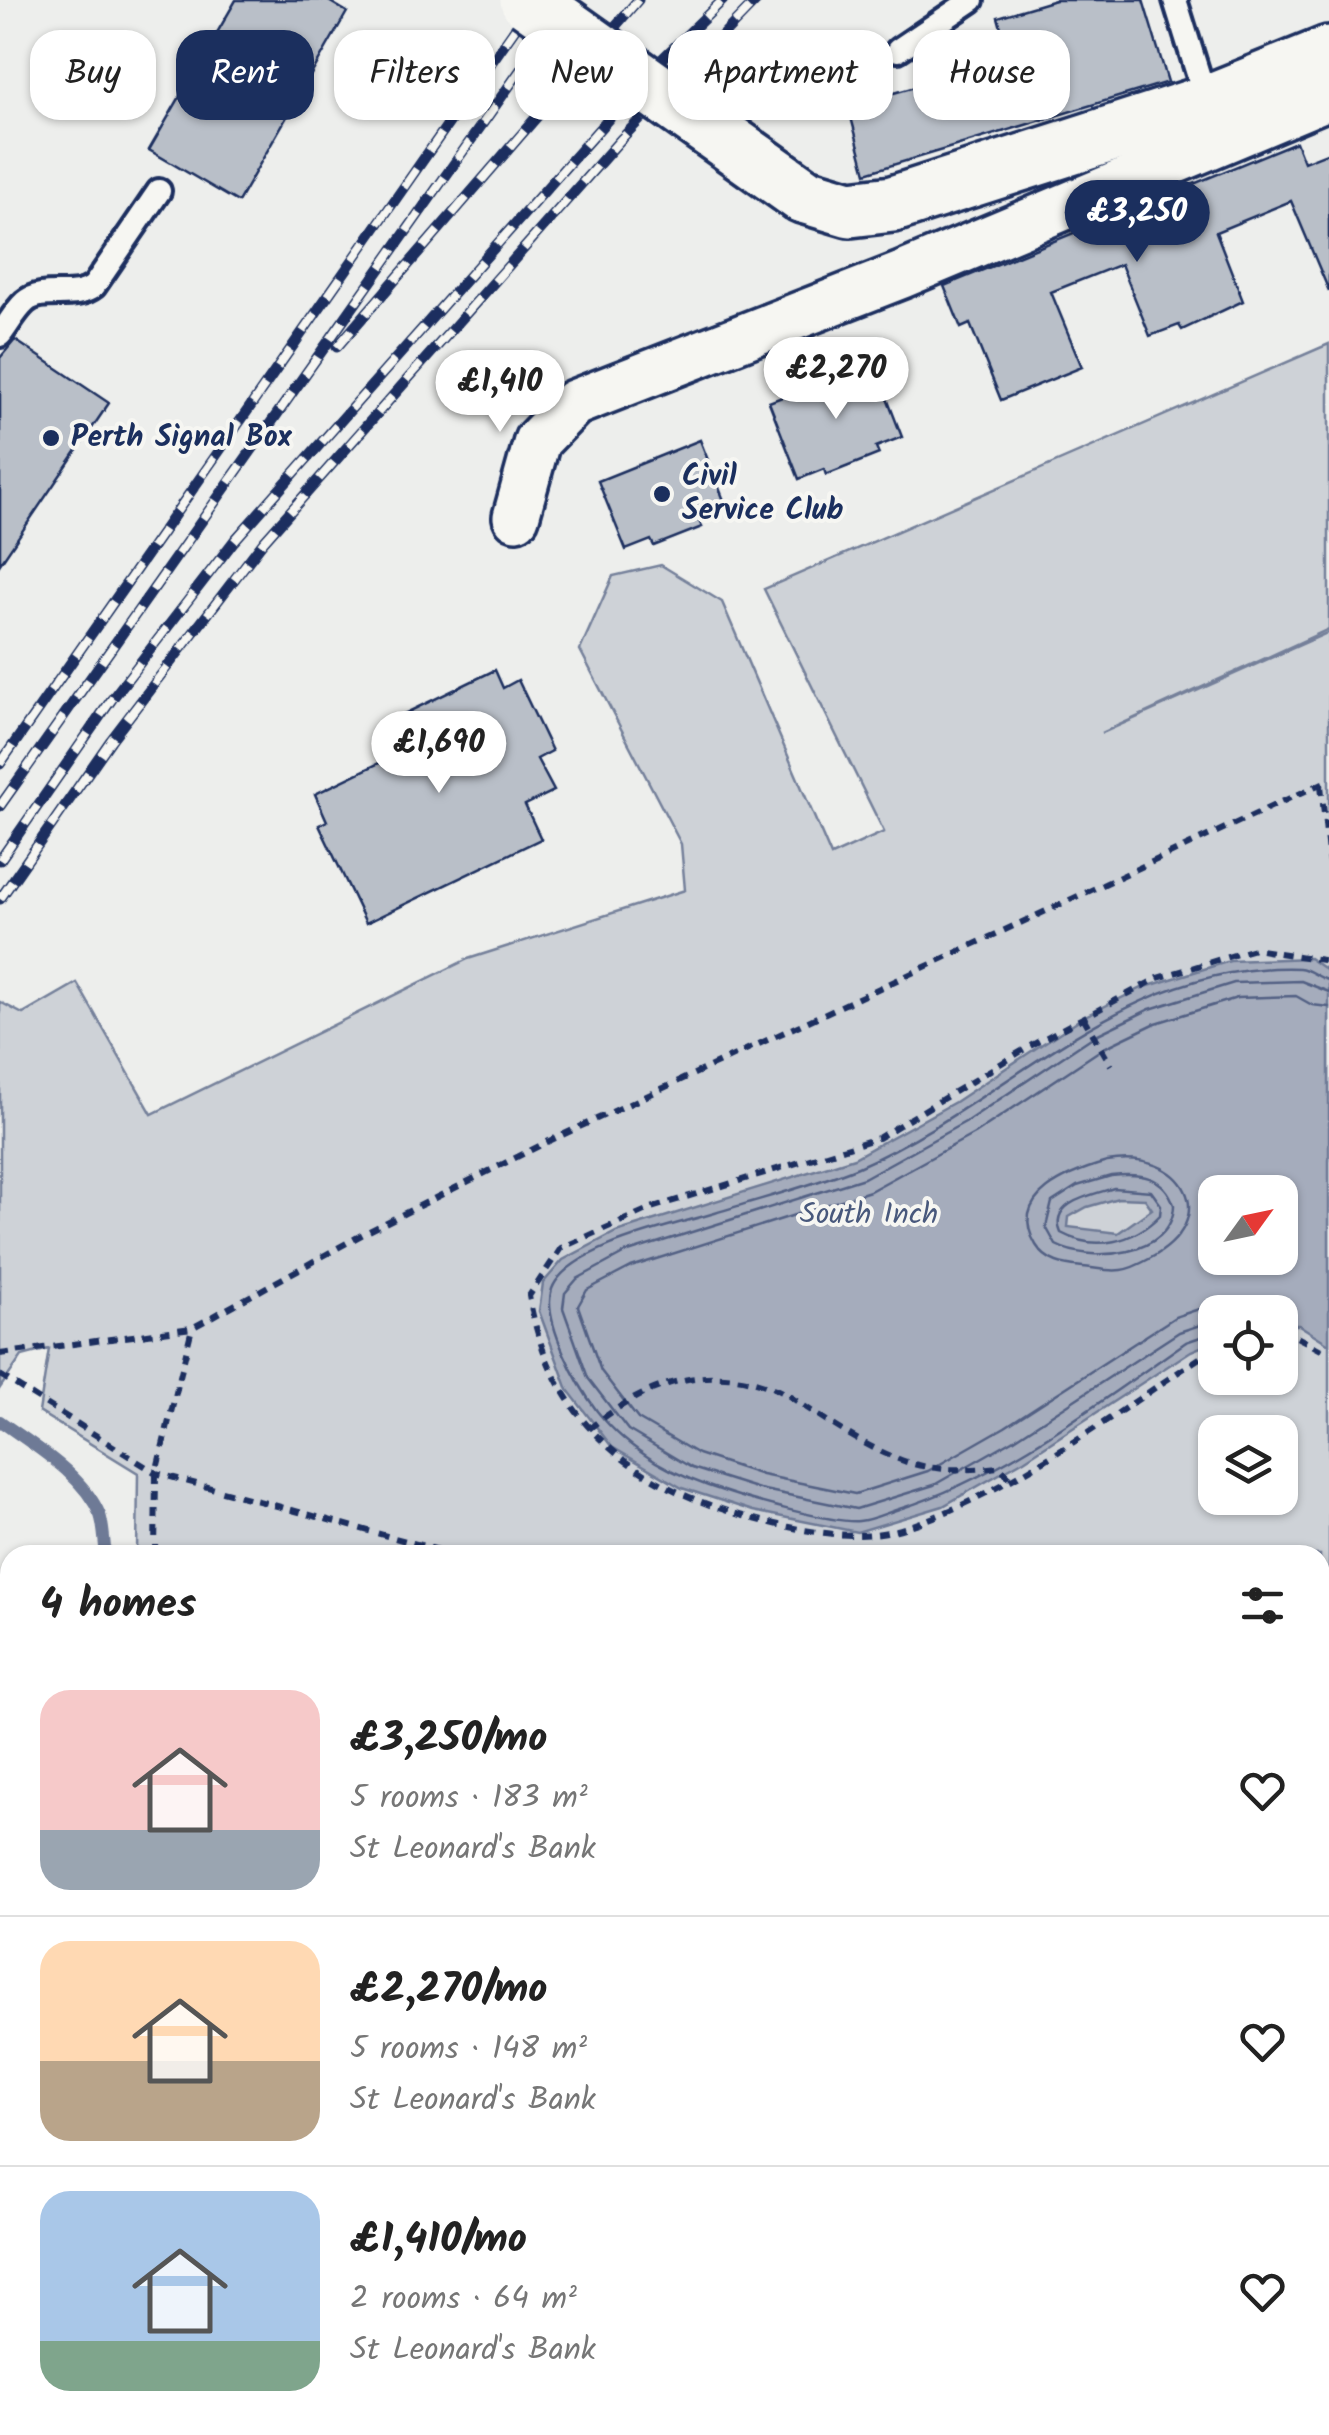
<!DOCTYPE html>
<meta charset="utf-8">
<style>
:root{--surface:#fff;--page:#f2f2f2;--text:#222;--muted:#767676;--line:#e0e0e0;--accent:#1b2f5e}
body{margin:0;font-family:Kalam,sans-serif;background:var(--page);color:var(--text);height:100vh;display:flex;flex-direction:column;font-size:38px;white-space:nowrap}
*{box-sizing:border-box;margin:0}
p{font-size:32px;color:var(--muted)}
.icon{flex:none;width:55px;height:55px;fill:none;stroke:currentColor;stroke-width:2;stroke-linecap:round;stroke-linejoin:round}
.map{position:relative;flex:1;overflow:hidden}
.details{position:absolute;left:0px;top:1545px;width:1330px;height:890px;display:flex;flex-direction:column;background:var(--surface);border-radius:30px 30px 0 0;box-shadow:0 2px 8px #0004}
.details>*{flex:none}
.hud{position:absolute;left:30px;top:30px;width:1270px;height:90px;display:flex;gap:20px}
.needle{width:65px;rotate:57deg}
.controls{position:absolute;left:1198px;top:1175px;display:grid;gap:20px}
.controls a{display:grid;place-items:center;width:100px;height:100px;border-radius:20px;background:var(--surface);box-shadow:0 2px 8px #0004;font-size:50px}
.price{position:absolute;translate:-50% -85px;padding:0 22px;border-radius:35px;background:#fff;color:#222;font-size:32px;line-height:65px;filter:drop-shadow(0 2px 5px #0008)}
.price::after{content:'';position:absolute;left:50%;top:60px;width:30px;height:22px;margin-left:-15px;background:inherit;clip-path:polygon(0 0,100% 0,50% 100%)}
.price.selected{background:var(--accent);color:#fff}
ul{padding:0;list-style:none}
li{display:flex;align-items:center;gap:30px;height:250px;padding:0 40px}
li+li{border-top:2px solid var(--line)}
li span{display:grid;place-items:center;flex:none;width:280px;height:200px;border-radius:30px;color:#555}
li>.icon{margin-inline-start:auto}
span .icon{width:120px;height:120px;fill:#fffc;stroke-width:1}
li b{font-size:42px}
h2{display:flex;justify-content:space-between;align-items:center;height:120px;padding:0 40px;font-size:42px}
.chip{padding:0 35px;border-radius:30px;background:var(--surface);box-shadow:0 2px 8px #0004;font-size:35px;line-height:90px}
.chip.selected{background:var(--accent);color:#fff}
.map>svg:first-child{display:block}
</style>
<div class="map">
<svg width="1329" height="2435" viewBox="0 0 1329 2435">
<rect width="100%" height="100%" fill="#edeeec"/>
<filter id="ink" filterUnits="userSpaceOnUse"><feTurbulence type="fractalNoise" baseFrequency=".01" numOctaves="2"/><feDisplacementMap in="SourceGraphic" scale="20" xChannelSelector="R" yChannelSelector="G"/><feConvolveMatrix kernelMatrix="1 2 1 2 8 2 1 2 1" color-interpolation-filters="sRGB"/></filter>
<g filter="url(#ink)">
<path fill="#ced2d7" stroke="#74809a" stroke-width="2.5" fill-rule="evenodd" d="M 1329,344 L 1329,629 L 1102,733 L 1329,632 L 1329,2435 L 140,2435 L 140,2425 L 1320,2425 L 1320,1555 L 137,1555 L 138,1473 L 39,1412 L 49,1349 L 22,1356 L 0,1388 L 0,1002 L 23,1014 L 77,983 L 152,1114 L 468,959 L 685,890 L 681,844 L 580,650 L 613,576 L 661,565 L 722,602 L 831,856 L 884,832 L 764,589 ZM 1215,1192 L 1280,1192 L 1280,1258 L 1215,1258 ZM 1215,1312 L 1280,1312 L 1280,1378 L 1215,1378 ZM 1215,1432 L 1280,1432 L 1280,1498 L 1215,1498 Z"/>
<path fill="#a5acbc" stroke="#6e7a96" stroke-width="2.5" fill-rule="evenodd" d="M 1309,958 L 1329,972 L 1329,1344 L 1299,1325 L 1280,1325 L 1280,1312 L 1215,1312 L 1215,1341 L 1191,1351 L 1024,1460 L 943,1506 L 857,1532 L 753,1511 L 682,1488 L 612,1447 L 568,1390 L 539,1311 L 543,1283 L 563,1260 L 616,1232 L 854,1158 L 955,1102 L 1083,1017 L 1142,988 L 1230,961 ZM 1215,1192 L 1280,1192 L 1280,1258 L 1215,1258 ZM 1118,1198 L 1145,1199 L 1152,1209 L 1118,1233 L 1068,1227 L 1069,1217 L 1087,1207 Z"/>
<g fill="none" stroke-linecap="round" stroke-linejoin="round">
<g stroke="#526184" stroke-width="2.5">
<path d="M 1107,1162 C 1184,1148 1224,1219 1149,1259 C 1140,1264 1131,1269 1121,1270 C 1109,1272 1095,1268 1083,1267 C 1064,1265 1047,1263 1036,1245 C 1006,1195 1072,1172 1107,1162 Z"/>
<path d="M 1111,1176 C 1140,1173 1164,1175 1174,1205 C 1173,1257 1090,1263 1056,1245 L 1046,1227 L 1052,1202 L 1077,1186 Z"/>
<path d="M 1114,1188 L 1151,1191 L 1161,1205 L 1160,1215 C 1134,1242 1096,1252 1061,1233 C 1048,1202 1092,1195 1114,1188 Z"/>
<path d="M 1236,1312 L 1211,1305 L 1175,1317 L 1005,1427 L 928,1471 L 855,1494 L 762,1475 L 698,1454 L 638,1419 L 601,1371 L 578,1306 L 587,1290 L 631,1267 L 870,1191 L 974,1134 L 1102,1049 L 1156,1023 L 1237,998 L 1296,996 L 1312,1005 L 1329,1007"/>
<path d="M 1215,1320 L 1179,1332 L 1013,1440 L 934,1485 L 856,1509 L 759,1489 L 692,1468 L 628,1430 L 588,1378 L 563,1308 L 565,1293 L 577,1279 L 625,1253 L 864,1178 L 967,1121 L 1094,1036 L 1150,1009 L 1234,983 L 1301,981 L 1329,992"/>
<path d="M 1215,1332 L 1186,1342 C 1097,1404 1002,1477 899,1509 C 886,1513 872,1520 859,1521 C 837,1524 753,1501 729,1493 C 677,1477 631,1454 597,1411 C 579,1387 541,1320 552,1289 C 568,1247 675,1225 715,1213 C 762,1198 812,1186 858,1167 C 1010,1101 1120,962 1299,968 C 1311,969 1317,978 1329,980"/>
</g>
<g stroke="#6e7a96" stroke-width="12">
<path d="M 0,1421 C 34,1446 83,1474 100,1515 C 104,1526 104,1543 106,1555"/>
<path d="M 116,2425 L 116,2435"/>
</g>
</g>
<g fill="#b9bfc8" stroke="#1b2f5e" stroke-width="2.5">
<path d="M 236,0 L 327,0 L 347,12 L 238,202 L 149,150 Z"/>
<path d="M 1055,0 L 1143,0 L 1168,82 L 866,173 L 848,106 L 1010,60 L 998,17 Z"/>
<path d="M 1296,142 L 1304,162 L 1329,152 L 1329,291 L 1291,201 L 1216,232 L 1243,301 L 1182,330 L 1179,325 L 1150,336 L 1121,264 L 1051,292 L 1082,367 L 1001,400 L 970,324 L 961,328 L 944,286 Z"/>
<path d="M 15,340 L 109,403 L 0,564 L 0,358 Z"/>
<path d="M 873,362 L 902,437 L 876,447 L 879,454 L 826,475 L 824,469 L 799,479 L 769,402 Z"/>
<path d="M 700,440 L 727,508 L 698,519 L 702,527 L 654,546 L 651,540 L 626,550 L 598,481 Z"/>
<path d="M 495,670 L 503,688 L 518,680 L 552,751 L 537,759 L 554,791 L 525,805 L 541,839 L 366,923 L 319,825 L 327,821 L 315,794 L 398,754 L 383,724 Z"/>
</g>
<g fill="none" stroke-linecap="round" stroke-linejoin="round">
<defs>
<g id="service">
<path d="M 1175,0 L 1207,103"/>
<path d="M 898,50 L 972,0"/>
<path d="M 0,335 C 8,325 15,311 25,302 C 43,286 74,302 94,286 L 159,191"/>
<path d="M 0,1729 L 10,1729"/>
</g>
<g id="minor">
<path d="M 516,517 L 537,441 L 574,403 L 902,275 L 1329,96"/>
<path d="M 0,2242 L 10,2241"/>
<path d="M 58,2425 L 58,2435"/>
</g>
<path id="tertiary" d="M 803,195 L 850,209 L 893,204 L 1207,103 L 1329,54"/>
</defs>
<use href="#service" stroke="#1b2f5e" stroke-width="30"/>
<use href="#minor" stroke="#1b2f5e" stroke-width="52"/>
<use href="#tertiary" stroke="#1b2f5e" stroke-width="62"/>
<g stroke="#1b2f5e" stroke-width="6" stroke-dasharray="10 8" stroke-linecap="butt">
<path d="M 1321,785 L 1329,863"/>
<path d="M 1083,1017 L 1111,1065"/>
<path d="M 1280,1333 L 1291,1334 L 1329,1354"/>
<path d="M 1215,1348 C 1117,1411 1019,1489 907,1527 C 865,1541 821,1534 779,1525 C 649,1496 553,1435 529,1296 L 561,1248 L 651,1208 L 878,1138 L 1030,1046 L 1158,978 L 1254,949 L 1329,961"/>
<path d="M 0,1354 L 192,1328 L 365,1233 L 547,1142 L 1329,780"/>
<path d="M 0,1375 L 156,1473 L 457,1555"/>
<path d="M 589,1429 C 643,1385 704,1361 773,1388 C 787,1393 800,1404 813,1412 C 841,1430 869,1448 901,1460 C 933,1472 967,1470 1000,1467 L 1011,1479"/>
<path d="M 155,1555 L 156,1473 L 192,1328"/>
<path d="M 1320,1790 L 1329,1793"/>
<path d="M 1320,2245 L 1329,2233"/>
<path d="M 163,2425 L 163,2435"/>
<path d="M 1176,2435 L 1184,2425"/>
</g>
<use href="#service" stroke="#f6f6f2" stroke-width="22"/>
<use href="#minor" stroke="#f6f6f2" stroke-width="45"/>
<use href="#tertiary" stroke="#f6f6f2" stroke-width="55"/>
<defs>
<g id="rail">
<path d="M 337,347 L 638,0"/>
<path d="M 0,764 L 535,0"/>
<path d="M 0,806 L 570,0"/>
<path d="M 0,860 L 112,699 L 234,541 L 656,65 L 723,0"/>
<path d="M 0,899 L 111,740 L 263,542 L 622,138 L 757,0"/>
</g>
</defs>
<use href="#rail" stroke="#1b2f5e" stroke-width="11"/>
<use href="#rail" stroke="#f6f6f2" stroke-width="8" stroke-dasharray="22" stroke-linecap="butt"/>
<defs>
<path id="tertiary-bridge" d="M 528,0 L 803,195"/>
</defs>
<use href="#tertiary-bridge" stroke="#1b2f5e" stroke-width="62" stroke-linecap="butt"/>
<use href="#tertiary-bridge" stroke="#f6f6f2" stroke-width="55"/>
</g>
</g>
<g fill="#1b2f5e" stroke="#f6f6f2" stroke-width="4">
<circle cx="51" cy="438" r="10"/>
<circle cx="662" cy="494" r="10"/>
</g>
<g text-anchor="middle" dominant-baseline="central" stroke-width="8" stroke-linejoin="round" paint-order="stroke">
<g font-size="30" font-weight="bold" fill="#1b2f5e" stroke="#f6f6f2" text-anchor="start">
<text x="71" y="438">Perth Signal Box</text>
<text x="682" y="477">Civil<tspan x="682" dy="34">Service Club</tspan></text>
</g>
<g font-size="30" fill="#48587c" stroke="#f6f6f2">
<text x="869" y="1215">South Inch</text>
</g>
</g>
</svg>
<div class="controls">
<a><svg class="needle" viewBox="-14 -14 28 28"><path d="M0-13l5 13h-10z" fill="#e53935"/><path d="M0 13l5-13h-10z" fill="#767676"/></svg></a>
<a><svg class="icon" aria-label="locate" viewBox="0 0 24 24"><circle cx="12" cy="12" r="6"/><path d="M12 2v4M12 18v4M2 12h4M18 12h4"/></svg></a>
<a><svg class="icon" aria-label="layers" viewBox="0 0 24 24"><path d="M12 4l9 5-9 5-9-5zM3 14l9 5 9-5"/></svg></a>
</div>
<b class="price selected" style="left:1137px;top:265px">£3,250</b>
<b class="price" style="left:836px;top:422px">£2,270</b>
<b class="price" style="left:500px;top:435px">£1,410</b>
<b class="price" style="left:439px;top:796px">£1,690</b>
<div class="hud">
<a class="chip">Buy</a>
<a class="chip selected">Rent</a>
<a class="chip">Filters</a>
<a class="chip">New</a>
<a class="chip">Apartment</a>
<a class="chip">House</a>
</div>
<section class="details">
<h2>4 homes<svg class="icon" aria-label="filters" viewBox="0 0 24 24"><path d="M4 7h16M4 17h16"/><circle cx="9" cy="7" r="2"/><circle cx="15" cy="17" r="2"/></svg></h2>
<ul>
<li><span style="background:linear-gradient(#f6c9c9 70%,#9aa5b1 0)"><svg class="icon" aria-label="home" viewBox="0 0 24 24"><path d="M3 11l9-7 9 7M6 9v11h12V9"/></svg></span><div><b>£3,250/mo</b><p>5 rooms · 183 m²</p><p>St Leonard's Bank</p></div><svg class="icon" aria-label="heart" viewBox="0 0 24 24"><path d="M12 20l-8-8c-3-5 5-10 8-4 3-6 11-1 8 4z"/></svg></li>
<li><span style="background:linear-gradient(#ffd9b3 60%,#b9a48a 0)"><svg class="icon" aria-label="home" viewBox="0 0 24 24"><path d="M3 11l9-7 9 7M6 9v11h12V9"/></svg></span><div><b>£2,270/mo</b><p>5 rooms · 148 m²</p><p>St Leonard's Bank</p></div><svg class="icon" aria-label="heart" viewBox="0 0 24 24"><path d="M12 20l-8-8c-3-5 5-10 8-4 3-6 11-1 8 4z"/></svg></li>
<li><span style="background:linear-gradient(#a9c7e8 75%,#7fa58c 0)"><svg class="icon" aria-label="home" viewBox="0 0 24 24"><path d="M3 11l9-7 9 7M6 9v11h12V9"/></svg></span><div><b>£1,410/mo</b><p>2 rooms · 64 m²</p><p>St Leonard's Bank</p></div><svg class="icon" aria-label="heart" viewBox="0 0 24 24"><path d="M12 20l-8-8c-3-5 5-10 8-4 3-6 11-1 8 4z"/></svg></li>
</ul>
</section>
</div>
